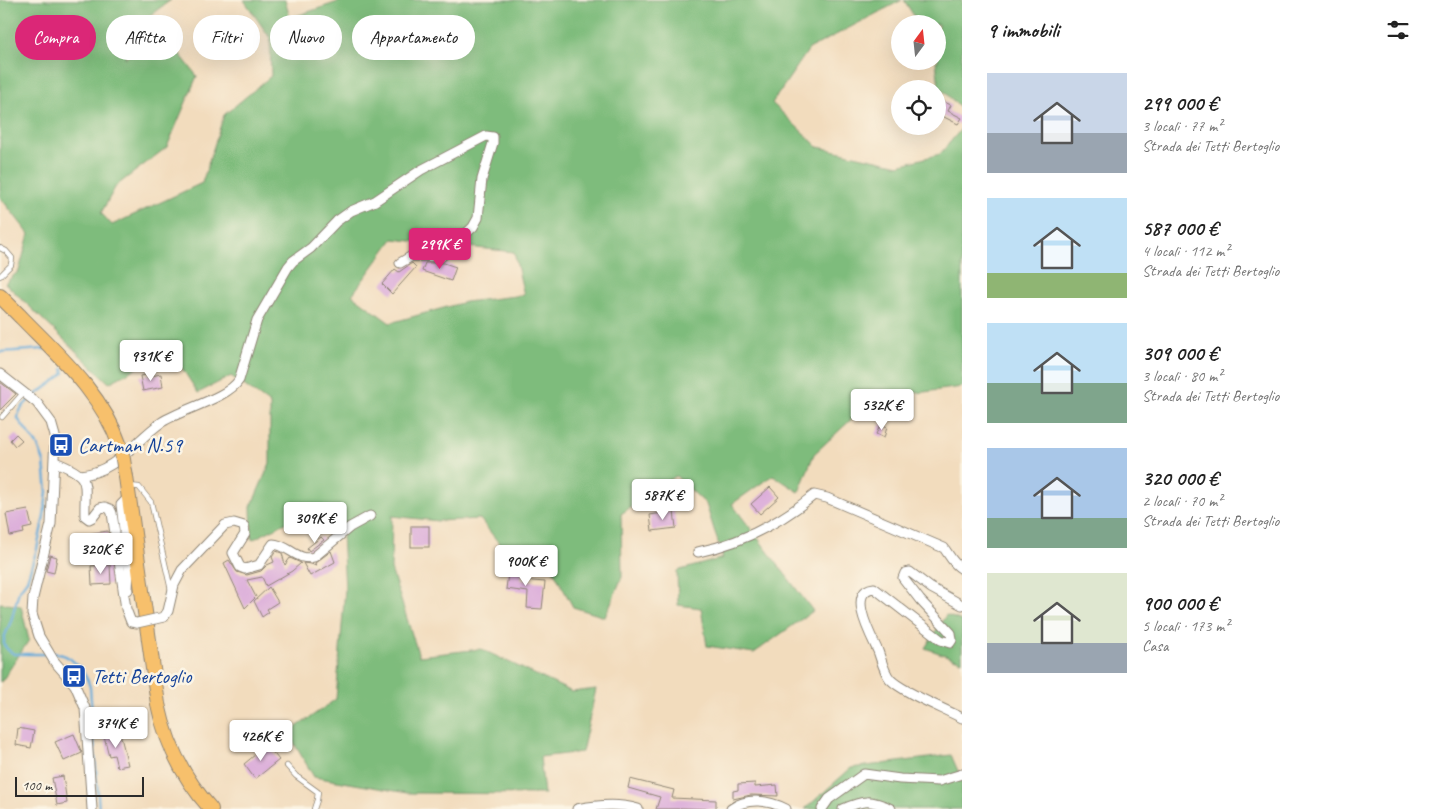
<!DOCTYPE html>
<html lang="it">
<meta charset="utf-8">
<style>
:root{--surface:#fff;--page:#f6f6f6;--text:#222;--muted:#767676;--accent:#db2777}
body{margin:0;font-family:Caveat,sans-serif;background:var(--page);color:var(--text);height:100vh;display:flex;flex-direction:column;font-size:19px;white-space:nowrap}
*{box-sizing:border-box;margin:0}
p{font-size:16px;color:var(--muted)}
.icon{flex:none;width:28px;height:28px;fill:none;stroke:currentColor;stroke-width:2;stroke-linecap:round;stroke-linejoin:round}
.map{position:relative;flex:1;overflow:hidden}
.sheet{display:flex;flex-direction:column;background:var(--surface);width:475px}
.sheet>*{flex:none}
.hud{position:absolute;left:15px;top:15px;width:475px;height:45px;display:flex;gap:10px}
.needle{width:32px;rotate:15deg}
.buttons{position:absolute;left:891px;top:15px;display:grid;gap:10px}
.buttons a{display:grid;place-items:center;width:55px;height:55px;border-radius:50%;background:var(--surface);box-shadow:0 5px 20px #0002;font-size:25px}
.scale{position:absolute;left:15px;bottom:12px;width:129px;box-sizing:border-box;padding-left:5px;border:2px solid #2b2b2b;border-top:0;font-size:14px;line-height:18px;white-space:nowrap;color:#2b2b2b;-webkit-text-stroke:4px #fcf5e5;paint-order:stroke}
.price{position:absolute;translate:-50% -42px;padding:0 11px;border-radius:5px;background:#fff;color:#222;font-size:16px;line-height:32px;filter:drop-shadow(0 1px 2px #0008)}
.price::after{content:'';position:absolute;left:50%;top:30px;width:15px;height:11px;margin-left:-8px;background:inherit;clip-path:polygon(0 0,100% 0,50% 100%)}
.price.on{background:var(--accent);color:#fff}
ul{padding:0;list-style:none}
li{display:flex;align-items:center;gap:15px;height:125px;padding:0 25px}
li span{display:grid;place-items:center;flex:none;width:140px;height:100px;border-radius:0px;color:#555}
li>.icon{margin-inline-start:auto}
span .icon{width:60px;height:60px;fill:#fffc;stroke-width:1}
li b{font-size:21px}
h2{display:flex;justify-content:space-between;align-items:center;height:60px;padding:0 25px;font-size:21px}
.pill{padding:0 18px;border-radius:22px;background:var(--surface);box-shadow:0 5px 20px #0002;font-size:18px;line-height:45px}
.pill.on{background:var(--accent);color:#fff}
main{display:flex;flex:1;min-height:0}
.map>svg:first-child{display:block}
</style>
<main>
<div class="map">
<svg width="962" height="809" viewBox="0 0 962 809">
<rect width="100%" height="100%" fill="#fcf5e5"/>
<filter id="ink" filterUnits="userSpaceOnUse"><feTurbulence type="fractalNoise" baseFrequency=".02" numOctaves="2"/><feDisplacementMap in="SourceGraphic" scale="10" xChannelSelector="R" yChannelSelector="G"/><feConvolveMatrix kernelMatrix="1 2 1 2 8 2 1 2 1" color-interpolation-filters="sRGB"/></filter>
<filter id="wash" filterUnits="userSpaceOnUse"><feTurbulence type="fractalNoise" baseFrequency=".0096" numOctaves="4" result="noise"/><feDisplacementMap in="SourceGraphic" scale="20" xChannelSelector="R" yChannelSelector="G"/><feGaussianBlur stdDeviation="1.12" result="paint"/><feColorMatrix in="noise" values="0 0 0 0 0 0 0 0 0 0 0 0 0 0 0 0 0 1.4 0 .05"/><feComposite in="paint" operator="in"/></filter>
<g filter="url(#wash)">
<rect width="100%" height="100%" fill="#f2dcbd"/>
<g fill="#7ebc7c" stroke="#547454" fill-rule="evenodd">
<path d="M 0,0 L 171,0 L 129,30 L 125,58 L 166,36 L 197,76 L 167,147 L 116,186 L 101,213 L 112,225 L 202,183 L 224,115 L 271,76 L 270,38 L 244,0 L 285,0 L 290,18 L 344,0 L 902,0 L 809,49 L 772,103 L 818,147 L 899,165 L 940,154 L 962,128 L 962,387 L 886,397 L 856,415 L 814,454 L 799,492 L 773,475 L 732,504 L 813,611 L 754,653 L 707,646 L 701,608 L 678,605 L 677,571 L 723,558 L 706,504 L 676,476 L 621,514 L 622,577 L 605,617 L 573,607 L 543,551 L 502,547 L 480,519 L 438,521 L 392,516 L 391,569 L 419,656 L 481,649 L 572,692 L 596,689 L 582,752 L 540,757 L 544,794 L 407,793 L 314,777 L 288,733 L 336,699 L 345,589 L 341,515 L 309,511 L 252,540 L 251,507 L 270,463 L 270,404 L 231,376 L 198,393 L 180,365 L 148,362 L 109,383 L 5,283 L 19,271 L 29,234 L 0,197 ZM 393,239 L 514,252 L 524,295 L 465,302 L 390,323 L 352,295 Z"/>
<path d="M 904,0 L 962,0 L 962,109 L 939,87 L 936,61 L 938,61 L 938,24 L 919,24 Z"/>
<path d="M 0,603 L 21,606 L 29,640 L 2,681 L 0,682 Z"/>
<path d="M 946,615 L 962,621 L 962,661 L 925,648 Z"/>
<path d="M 951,755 L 962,780 L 962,809 L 805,809 L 851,768 Z"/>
</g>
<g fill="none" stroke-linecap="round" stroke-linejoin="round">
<g stroke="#63aad9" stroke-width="2.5">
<path d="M 0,352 L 45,349"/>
<path d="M 53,653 C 71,653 86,672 90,687 L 99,809"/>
<path d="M 48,654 L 14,654 L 8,650 L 4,645 L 4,638 L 11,621 L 19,591 L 27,580 L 37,549 L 44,516 L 47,492 L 44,462 L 38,446 L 18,419 C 17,401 53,386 64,373 L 63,369"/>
</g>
</g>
<g id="blocks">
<g fill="#d9a7d9">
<path d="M 940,100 L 951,105 L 948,111 L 962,118 L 958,124 L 938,114 L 938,104 Z"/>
<path d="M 412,263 L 416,267 L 392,294 L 382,284 L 395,269 L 399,272 Z"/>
<path d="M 425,263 L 444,263 L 456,267 L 451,281 L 422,271 Z"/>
<path d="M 151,374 L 151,376 L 161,374 L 163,387 L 143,391 L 140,376 Z"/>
<path d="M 0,382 L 16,394 L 0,410 Z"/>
<path d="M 881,424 L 887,427 L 884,438 L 876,434 Z"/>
<path d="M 16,434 L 22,440 L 15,446 L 10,440 Z"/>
<path d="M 770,487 L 779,497 L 760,514 L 751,504 Z"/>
<path d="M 28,510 L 32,527 L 23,529 L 24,533 L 10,536 L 6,514 Z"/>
<path d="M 674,511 L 676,528 L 652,531 L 650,515 Z"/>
<rect x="411" y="526" width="18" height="21"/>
<path d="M 108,531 L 110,541 L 105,542 L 104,539 L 87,542 L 86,534 Z"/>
<path d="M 321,537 L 324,540 L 309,551 L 307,548 Z"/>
<path d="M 276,551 L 282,553 L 285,565 L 290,558 L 301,563 L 292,571 L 266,586 L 262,577 L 247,580 L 256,597 L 245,608 L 224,563 L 229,560 L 237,572 L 247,575 L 261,571 L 267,565 L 274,562 L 272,557 Z"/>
<path d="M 331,551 L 335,562 L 310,576 L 303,563 L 311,564 L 316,566 L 315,563 Z"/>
<path d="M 50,555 L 57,557 L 54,573 L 46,571 Z"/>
<path d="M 110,565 L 111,584 L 92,585 L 91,566 Z"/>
<path d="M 509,566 L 523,567 L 521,580 L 545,582 L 542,609 L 527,608 L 528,592 L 506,589 Z"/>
<path d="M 269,587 L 278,602 L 267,609 L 269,612 L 262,617 L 254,601 Z"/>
<path d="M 18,728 L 34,731 L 31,748 L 16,745 Z"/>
<path d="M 120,733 L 128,765 L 117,767 L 114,755 L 109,756 L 104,736 Z"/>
<path d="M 74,734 L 82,753 L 64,761 L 55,742 Z"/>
<path d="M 267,745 L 279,760 L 255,779 L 244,764 Z"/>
<path d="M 63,776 L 67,803 L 57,805 L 52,778 Z"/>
<path d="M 630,779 L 674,790 L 672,798 L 716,800 L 716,809 L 680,808 L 680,809 L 656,809 L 660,797 L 628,788 Z"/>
<path d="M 755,783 L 755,787 L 777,785 L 778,796 L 751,795 L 733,799 L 733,791 L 738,790 L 738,784 Z"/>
</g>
</g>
</g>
<g filter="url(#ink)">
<use href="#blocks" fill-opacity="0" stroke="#8e8474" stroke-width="1"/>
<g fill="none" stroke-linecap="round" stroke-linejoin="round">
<defs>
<g id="service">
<path d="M 0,248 L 6,251 L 12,258 L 11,265 L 0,276"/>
<path d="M 2,417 L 23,393"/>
<path d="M 129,486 L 139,487 L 151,502 L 171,590"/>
<path d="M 287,766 L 296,776 L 318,792 L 317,800 L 314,809"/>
</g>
<g id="minor">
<path d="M 0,374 L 37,403 L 51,422 L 55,436 L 51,524 L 33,598 L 32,614 L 39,636 L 54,661 L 75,685 L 85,708 L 92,809"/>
<path d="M 55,462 C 93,477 84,481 85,516 L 89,519 L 93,517 L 100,508 L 105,507 L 110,509 L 112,513 L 126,609 L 131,622 L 137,623"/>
<path d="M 80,475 C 116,473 135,440 162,422 C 182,409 228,398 239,380 L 257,320 L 288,267 L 293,261 L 311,248 L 337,221 L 351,211 L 375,201 L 421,170 L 486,136 L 493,137 L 493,143 L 482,179 L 478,218 L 473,227 L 441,257 L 412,256 L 400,263"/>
<path d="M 698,552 C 741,543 780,523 814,495 L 827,498 L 944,548 C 950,556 953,564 962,569"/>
<path d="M 128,590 L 129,569 L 121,505 L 129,497"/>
<path d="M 962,605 L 931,588 L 910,572 L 905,573 L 903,578 L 920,600 L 951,633 L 952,640 L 950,643 L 941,640 L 874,588 C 846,591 871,636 878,651 C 881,659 884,672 890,679 C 902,692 945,709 962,718"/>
<path d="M 155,619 L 164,617 L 168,611 L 174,585 L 182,570 L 225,525 L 234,523 L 244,526 L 245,534 L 233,553 L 240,567 L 245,569 L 259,565 L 273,544 C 287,544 298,562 314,557 L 350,527 L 370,516"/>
<path d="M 577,809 C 597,805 618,803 638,809"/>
<path d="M 731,809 C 747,797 769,800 786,809"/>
<path d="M 822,809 L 829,799 L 864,774 L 900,779 L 939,781 L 962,774"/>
<path d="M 843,809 C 863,800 871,799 891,809"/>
</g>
<g id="primary">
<path d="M 0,296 L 20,316"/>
<path d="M 126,477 L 158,704 C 166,743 184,779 211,809"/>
</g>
</defs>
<use href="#service" stroke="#8e8474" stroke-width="6"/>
<use href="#minor" stroke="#8e8474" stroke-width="11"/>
<use href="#primary" stroke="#8e8474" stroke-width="16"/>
<use href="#service" stroke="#fff" stroke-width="4.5"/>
<use href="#minor" stroke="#fff" stroke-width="9"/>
<use href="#primary" stroke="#f7c06c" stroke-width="14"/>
<defs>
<path id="minor-bridge" d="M 137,623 L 155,619"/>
<path id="primary-bridge" d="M 20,316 C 58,355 102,393 120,446 C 123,456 124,467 126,477"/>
</defs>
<use href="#minor-bridge" stroke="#8e8474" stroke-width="11" stroke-linecap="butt"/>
<use href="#primary-bridge" stroke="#8e8474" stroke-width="16" stroke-linecap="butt"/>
<use href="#minor-bridge" stroke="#fff" stroke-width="9"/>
<use href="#primary-bridge" stroke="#f7c06c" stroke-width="14"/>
</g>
</g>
<defs>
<symbol id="bus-square" viewBox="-11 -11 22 22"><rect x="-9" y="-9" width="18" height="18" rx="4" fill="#1a4fb4" stroke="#fcf5e5"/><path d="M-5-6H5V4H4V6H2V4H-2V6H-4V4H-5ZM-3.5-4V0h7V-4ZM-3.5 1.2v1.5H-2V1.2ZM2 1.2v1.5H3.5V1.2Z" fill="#fff"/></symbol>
</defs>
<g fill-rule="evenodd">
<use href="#bus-square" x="47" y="431" width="28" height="28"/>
<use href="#bus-square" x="60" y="662" width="28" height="28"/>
</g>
<g text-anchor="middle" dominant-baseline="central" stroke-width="5" stroke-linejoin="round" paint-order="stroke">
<g font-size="21" fill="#164399" stroke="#fcf5e5" text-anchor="start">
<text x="78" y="445">Cartman N.59</text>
<text x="92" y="676">Tetti Bertoglio</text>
</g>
</g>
</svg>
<div class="buttons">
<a><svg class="needle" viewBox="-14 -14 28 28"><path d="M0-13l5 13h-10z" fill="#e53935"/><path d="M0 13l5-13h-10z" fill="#767676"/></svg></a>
<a><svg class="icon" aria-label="locate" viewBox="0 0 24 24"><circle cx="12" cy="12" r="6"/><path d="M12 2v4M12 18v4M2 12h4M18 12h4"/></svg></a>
</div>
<div class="scale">100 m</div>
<b class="price on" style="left:440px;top:270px">299K €</b>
<b class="price" style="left:151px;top:382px">931K €</b>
<b class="price" style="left:882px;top:431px">532K €</b>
<b class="price" style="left:663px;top:521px">587K €</b>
<b class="price" style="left:315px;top:544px">309K €</b>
<b class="price" style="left:101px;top:575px">320K €</b>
<b class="price" style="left:526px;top:587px">900K €</b>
<b class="price" style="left:116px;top:749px">374K €</b>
<b class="price" style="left:261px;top:762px">426K €</b>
<div class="hud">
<a class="pill on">Compra</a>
<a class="pill">Affitta</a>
<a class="pill">Filtri</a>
<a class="pill">Nuovo</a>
<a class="pill">Appartamento</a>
</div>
</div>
<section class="sheet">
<h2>9 immobili<svg class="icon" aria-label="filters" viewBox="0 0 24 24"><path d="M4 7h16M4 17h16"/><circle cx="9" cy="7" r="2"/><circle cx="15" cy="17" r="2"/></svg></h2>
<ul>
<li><span style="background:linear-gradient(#c9d6e8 60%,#9aa5b1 0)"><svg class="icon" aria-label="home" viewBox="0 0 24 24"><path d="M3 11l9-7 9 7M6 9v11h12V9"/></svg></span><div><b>299 000 €</b><p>3 locali · 77 m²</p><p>Strada dei Tetti Bertoglio</p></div></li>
<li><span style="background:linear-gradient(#bfe0f5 75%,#8fb573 0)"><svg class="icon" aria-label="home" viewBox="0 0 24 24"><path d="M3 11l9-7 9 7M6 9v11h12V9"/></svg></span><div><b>587 000 €</b><p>4 locali · 112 m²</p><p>Strada dei Tetti Bertoglio</p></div></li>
<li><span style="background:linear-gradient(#bfe0f5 60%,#7fa58c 0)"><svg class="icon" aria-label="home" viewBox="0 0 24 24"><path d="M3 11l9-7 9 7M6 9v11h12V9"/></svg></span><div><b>309 000 €</b><p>3 locali · 80 m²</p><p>Strada dei Tetti Bertoglio</p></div></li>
<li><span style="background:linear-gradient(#a9c7e8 70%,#7fa58c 0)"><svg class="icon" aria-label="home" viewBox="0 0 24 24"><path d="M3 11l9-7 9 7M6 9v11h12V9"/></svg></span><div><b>320 000 €</b><p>2 locali · 70 m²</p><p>Strada dei Tetti Bertoglio</p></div></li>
<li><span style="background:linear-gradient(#dfe7d0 70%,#9aa5b1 0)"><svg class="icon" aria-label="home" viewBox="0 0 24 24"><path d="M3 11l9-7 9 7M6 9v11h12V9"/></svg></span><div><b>900 000 €</b><p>5 locali · 173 m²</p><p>Casa</p></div></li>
</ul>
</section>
</main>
